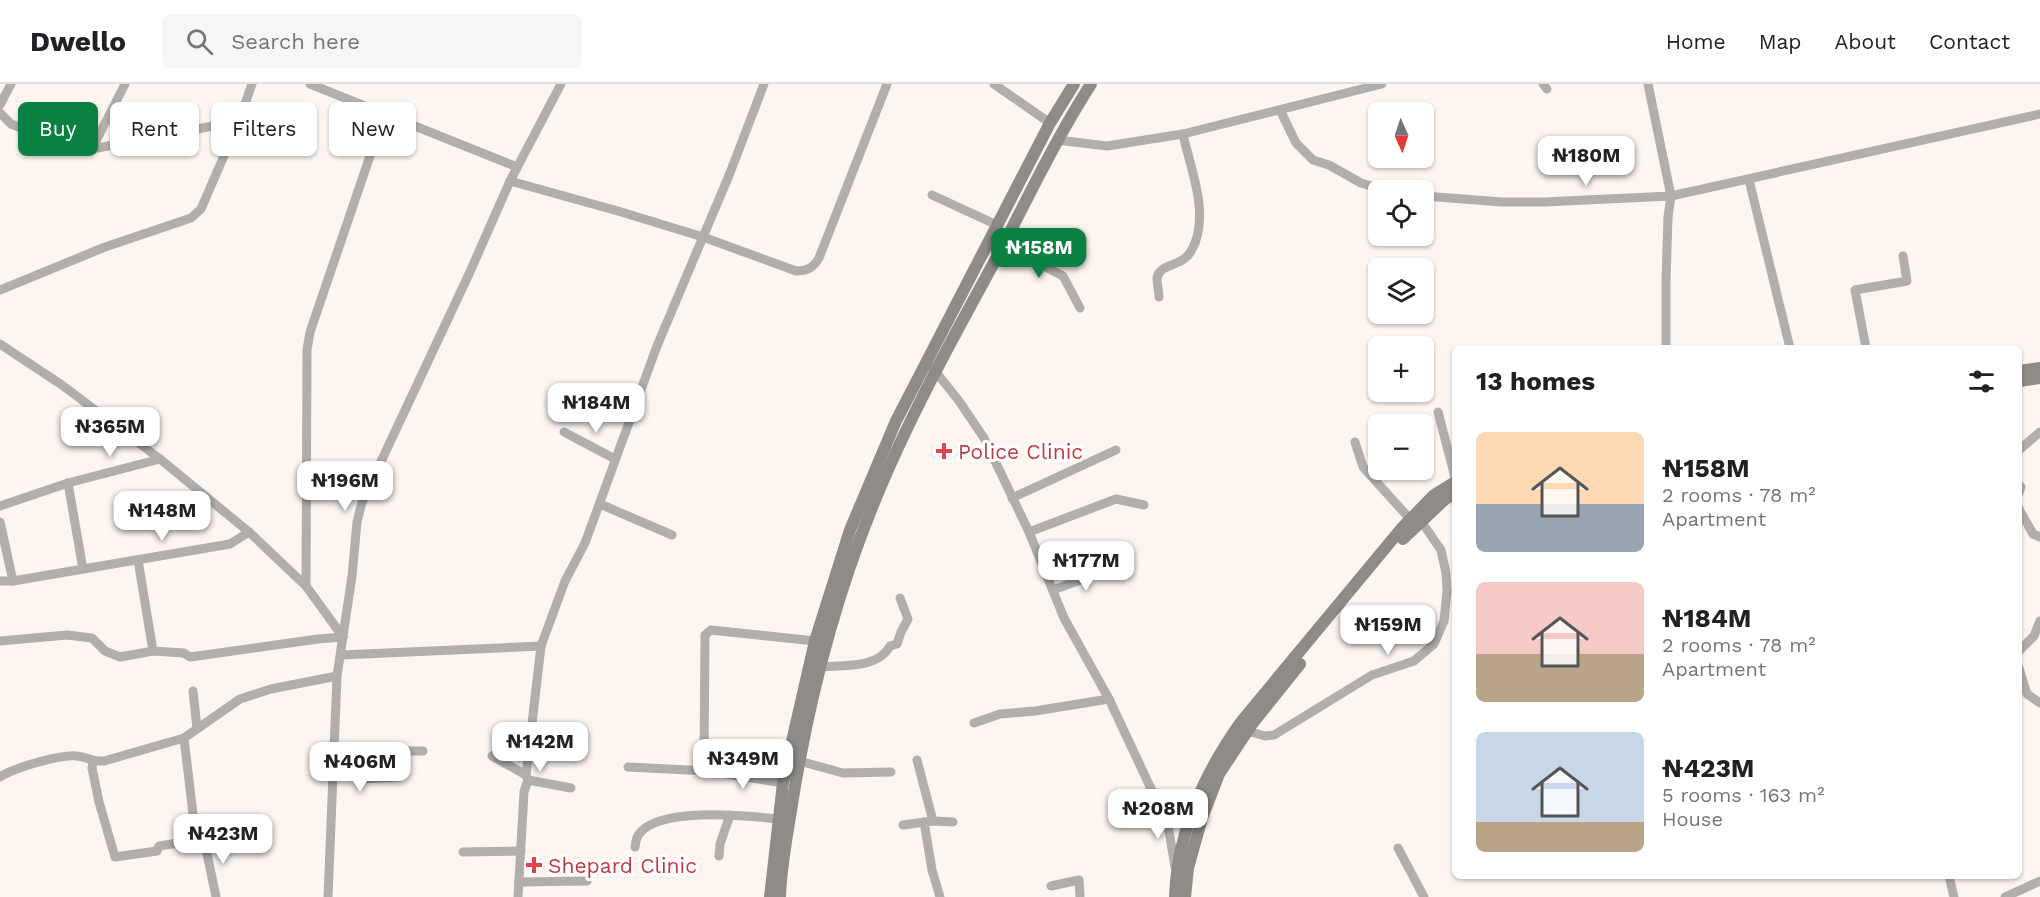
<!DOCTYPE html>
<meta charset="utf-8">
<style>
:root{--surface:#fff;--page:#f6f6f6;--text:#202124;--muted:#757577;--line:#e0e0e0;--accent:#0b8043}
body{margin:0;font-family:"Work Sans",sans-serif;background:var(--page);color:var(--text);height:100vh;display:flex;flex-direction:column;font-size:22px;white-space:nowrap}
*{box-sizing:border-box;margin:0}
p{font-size:20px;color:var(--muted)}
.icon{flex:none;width:33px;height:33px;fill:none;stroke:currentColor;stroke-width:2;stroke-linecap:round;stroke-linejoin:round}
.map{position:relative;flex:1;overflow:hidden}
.panel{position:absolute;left:1452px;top:261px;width:570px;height:534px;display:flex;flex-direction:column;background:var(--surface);border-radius:9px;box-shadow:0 2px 4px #0004}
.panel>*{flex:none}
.banner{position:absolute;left:18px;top:18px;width:570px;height:54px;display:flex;gap:12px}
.needle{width:39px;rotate:177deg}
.fabs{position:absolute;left:1368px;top:18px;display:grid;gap:12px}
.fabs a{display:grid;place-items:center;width:66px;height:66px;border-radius:9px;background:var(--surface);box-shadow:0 2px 4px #0004;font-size:30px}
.price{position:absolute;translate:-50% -51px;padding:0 14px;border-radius:12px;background:#fff;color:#222;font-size:20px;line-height:39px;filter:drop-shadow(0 2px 3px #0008)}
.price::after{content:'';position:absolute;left:50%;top:36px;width:18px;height:14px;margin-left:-9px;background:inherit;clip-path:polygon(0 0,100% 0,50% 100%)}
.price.on{background:var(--accent);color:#fff}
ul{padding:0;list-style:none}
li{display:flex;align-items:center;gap:18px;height:150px;padding:0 24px}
li span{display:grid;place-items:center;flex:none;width:168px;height:120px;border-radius:9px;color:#555}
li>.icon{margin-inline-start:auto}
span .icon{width:72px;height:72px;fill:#fffc;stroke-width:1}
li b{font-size:26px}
h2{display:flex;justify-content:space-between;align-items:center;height:72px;padding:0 24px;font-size:26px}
.pill{padding:0 21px;border-radius:9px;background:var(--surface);box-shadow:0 2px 4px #0004;font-size:21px;line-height:54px}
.pill.on{background:var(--accent);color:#fff}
header{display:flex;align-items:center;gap:36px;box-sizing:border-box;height:84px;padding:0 30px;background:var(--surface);border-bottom:2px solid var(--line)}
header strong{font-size:28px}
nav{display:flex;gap:33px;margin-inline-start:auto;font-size:21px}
.search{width:420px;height:54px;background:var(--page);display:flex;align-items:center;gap:15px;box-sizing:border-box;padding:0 21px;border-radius:9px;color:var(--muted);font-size:22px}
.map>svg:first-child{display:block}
</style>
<header>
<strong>Dwello</strong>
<div class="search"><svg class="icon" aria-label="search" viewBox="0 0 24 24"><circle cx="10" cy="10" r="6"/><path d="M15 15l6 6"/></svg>Search here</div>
<nav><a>Home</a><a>Map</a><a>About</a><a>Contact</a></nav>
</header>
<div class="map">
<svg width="2040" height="813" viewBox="0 0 2040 813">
<rect width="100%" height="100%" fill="#fdf5f0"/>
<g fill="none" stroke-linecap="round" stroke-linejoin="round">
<g stroke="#b1aeab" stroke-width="9">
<path d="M 310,0 L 517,83"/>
<path d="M 994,0 L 1050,39"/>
<path d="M 1543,0 L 1547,5"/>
<path d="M 1648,0 L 1671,112 L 1668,133 L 1666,197 L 1666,264"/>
<path d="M 0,21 L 11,0"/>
<path d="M 1280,26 L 1296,59 L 1313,76 L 1329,81 L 1361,99 L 1385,106"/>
<path d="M 0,29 L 11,40 L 72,64 L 92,65 L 239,37"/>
<path d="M 1057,56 L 1107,62 L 1183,50 L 1382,0"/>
<path d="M 92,65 L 125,0"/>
<path d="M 1749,96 L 1790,264"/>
<path d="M 510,97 L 618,127 L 703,153 L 796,187 C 807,187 813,184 819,174 L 887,0"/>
<path d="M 932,111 L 997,141"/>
<path d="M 1424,112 L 1502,118 L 1544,118 L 1671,112 L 2040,30"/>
<path d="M 1003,161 L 1063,192 L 1080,224"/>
<path d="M 0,206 L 105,163 L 191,134 L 201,125 L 239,37 L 252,0"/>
<path d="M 1159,213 C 1159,207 1157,201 1157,195 C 1158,181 1177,182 1185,174 C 1190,171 1193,164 1195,159 C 1208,124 1190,84 1183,50"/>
<path d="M 0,260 L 62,301 L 160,375 L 249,448 L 306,502 L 343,553"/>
<path d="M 1866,264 L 1855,206 L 1907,197 L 1903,172"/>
<path d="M 932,283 L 959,317 L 984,354 L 1029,448 L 1064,534 L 1109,615 L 1168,741 L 1175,783"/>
<path d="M 1438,328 L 1455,393"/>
<path d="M 564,348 L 615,375"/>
<path d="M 1355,358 L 1363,383 L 1410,435"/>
<path d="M 2019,366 L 2040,348"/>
<path d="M 68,399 L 83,485"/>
<path d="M 2019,401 L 2021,403 L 2019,409"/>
<path d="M 1012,414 L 1116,366"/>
<path d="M 600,420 L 672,451"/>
<path d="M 0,422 L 68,399 L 160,375"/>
<path d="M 2019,425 L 2033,450 L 2040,453"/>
<path d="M 0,438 L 13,497"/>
<path d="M 1029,448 L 1116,415 L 1144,421"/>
<path d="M 138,476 L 153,567"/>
<path d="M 0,497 L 13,497 L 230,460 L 249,448"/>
<path d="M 306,502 L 307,266 L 310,248 L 384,31"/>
<path d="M 1053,506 L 1110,485"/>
<path d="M 0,557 L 67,551 L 92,554 L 105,567 L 120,573 L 153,567 L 184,569 L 190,573 L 318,555 L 343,553"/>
<path d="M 2019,567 L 2034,552 L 2040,537"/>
<path d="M 341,571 L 541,562"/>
<path d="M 819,583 C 842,581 878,585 890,562 L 897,560 L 901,548 L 908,535 L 900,514"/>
<path d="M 2019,584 L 2027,610 L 2040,619"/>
<path d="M 193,607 L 197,644"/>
<path d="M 974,639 L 1000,630 L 1035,627 L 1109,615"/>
<path d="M 1247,647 L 1265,652 L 1274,651 L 1372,591 L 1414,577 L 1434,560 L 1444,537 L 1447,507 L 1446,489 L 1441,466 L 1421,437"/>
<path d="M 184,654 L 195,747 L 204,755 L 216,813"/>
<path d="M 333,675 L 363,676 L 364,667 L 423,667"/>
<path d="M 360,676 L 360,695 L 399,693"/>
<path d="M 917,676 L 933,737"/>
<path d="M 799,677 L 843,689 L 891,688"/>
<path d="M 93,678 L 92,684 L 99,718 L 115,773 L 157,767 L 159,762 L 204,755"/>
<path d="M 628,683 L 708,687 L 783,699"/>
<path d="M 708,687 L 704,675 L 705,551 L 711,546 L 815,557"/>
<path d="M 526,691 L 492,672 L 531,651"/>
<path d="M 0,693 C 13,684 61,670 77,672 C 88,673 92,678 104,677 L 184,654 L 240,615 L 271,605 L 337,592"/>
<path d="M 528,696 L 571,704"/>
<path d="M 1159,720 C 1174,728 1185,728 1195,714"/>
<path d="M 924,738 L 932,786 L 940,813"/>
<path d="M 903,741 L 933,737 L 953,738"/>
<path d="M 635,763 C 636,758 636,753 639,750 C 660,722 747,732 779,735"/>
<path d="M 1398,764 L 1424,813"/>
<path d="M 463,768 L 521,767"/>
<path d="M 719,772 L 720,760 L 730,731"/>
<path d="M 1949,792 L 1954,813"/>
<path d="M 519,798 L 587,797"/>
<path d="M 1051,802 L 1079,796 L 1080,813"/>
<path d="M 328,813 L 337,592 L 352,492 L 357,438 L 362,418 L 469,190 L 510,97 L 561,0"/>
<path d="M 518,813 L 524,708 L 528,696 L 526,691 L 541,562 L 565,497 L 585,459 L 657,262 L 730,89 L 764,0"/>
<path d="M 2005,813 L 2040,797"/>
</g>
<g stroke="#8f8b87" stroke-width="12">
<path d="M 2019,287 L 2040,284"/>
<path d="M 2019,297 L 2040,294"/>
<path d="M 1403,455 L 1443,417 L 1455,408"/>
<path d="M 770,813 L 783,699 L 793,653 L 815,557 L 850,446 L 896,337 L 1050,39 L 1074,0"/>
<path d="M 780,813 C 781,780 788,747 793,714 C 809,616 834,518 871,426 C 906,339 951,257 996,175 C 1027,116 1055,56 1091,0"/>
<path d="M 1175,813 C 1177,748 1204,690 1241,638 L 1401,445 L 1434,411 L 1455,398"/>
<path d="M 1185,813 L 1188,784 L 1202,734 L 1219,690 L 1252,640 L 1300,580"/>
</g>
</g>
<g fill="#e0444e" stroke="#fff" stroke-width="2">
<path d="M941 358h6v6h6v6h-6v6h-6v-6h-6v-6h6z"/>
<path d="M531 772h6v6h6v6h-6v6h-6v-6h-6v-6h6z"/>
</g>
<g text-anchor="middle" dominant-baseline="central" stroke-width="6" stroke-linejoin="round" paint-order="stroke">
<g font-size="21" fill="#be3a42" stroke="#fff" text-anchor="start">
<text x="958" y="367">Police Clinic</text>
<text x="548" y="781">Shepard Clinic</text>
</g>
</g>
</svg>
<div class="fabs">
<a><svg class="needle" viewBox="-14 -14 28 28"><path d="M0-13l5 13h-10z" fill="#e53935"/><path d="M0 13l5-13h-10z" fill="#757577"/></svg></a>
<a><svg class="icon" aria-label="locate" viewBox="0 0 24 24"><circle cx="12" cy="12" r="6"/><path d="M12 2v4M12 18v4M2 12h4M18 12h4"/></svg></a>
<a><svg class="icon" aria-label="layers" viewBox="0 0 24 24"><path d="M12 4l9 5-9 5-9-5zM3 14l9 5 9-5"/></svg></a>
<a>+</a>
<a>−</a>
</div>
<b class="price" style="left:1586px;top:103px">₦180M</b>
<b class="price on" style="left:1039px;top:195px">₦158M</b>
<b class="price" style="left:596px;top:350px">₦184M</b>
<b class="price" style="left:110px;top:374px">₦365M</b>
<b class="price" style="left:345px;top:428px">₦196M</b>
<b class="price" style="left:162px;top:458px">₦148M</b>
<b class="price" style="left:1086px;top:508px">₦177M</b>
<b class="price" style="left:1388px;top:572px">₦159M</b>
<b class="price" style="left:540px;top:689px">₦142M</b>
<b class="price" style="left:743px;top:706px">₦349M</b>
<b class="price" style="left:360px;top:709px">₦406M</b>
<b class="price" style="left:1158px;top:756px">₦208M</b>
<b class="price" style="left:223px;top:781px">₦423M</b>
<div class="banner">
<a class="pill on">Buy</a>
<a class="pill">Rent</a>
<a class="pill">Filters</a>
<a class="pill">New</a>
</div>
<section class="panel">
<h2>13 homes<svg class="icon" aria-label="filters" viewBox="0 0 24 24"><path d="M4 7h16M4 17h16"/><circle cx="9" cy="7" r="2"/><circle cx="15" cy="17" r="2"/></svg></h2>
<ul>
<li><span style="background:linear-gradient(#ffd9b3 60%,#9aa5b1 0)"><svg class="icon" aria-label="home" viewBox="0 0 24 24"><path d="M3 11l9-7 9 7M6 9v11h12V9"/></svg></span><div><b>₦158M</b><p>2 rooms · 78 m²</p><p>Apartment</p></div></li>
<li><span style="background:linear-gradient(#f6c9c9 60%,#b9a48a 0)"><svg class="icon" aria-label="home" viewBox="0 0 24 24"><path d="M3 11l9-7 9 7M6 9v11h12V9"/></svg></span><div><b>₦184M</b><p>2 rooms · 78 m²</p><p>Apartment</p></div></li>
<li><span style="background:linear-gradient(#c9d6e8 75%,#b9a48a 0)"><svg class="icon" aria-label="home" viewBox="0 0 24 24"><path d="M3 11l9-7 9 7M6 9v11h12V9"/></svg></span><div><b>₦423M</b><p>5 rooms · 163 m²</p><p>House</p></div></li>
</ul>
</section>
</div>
